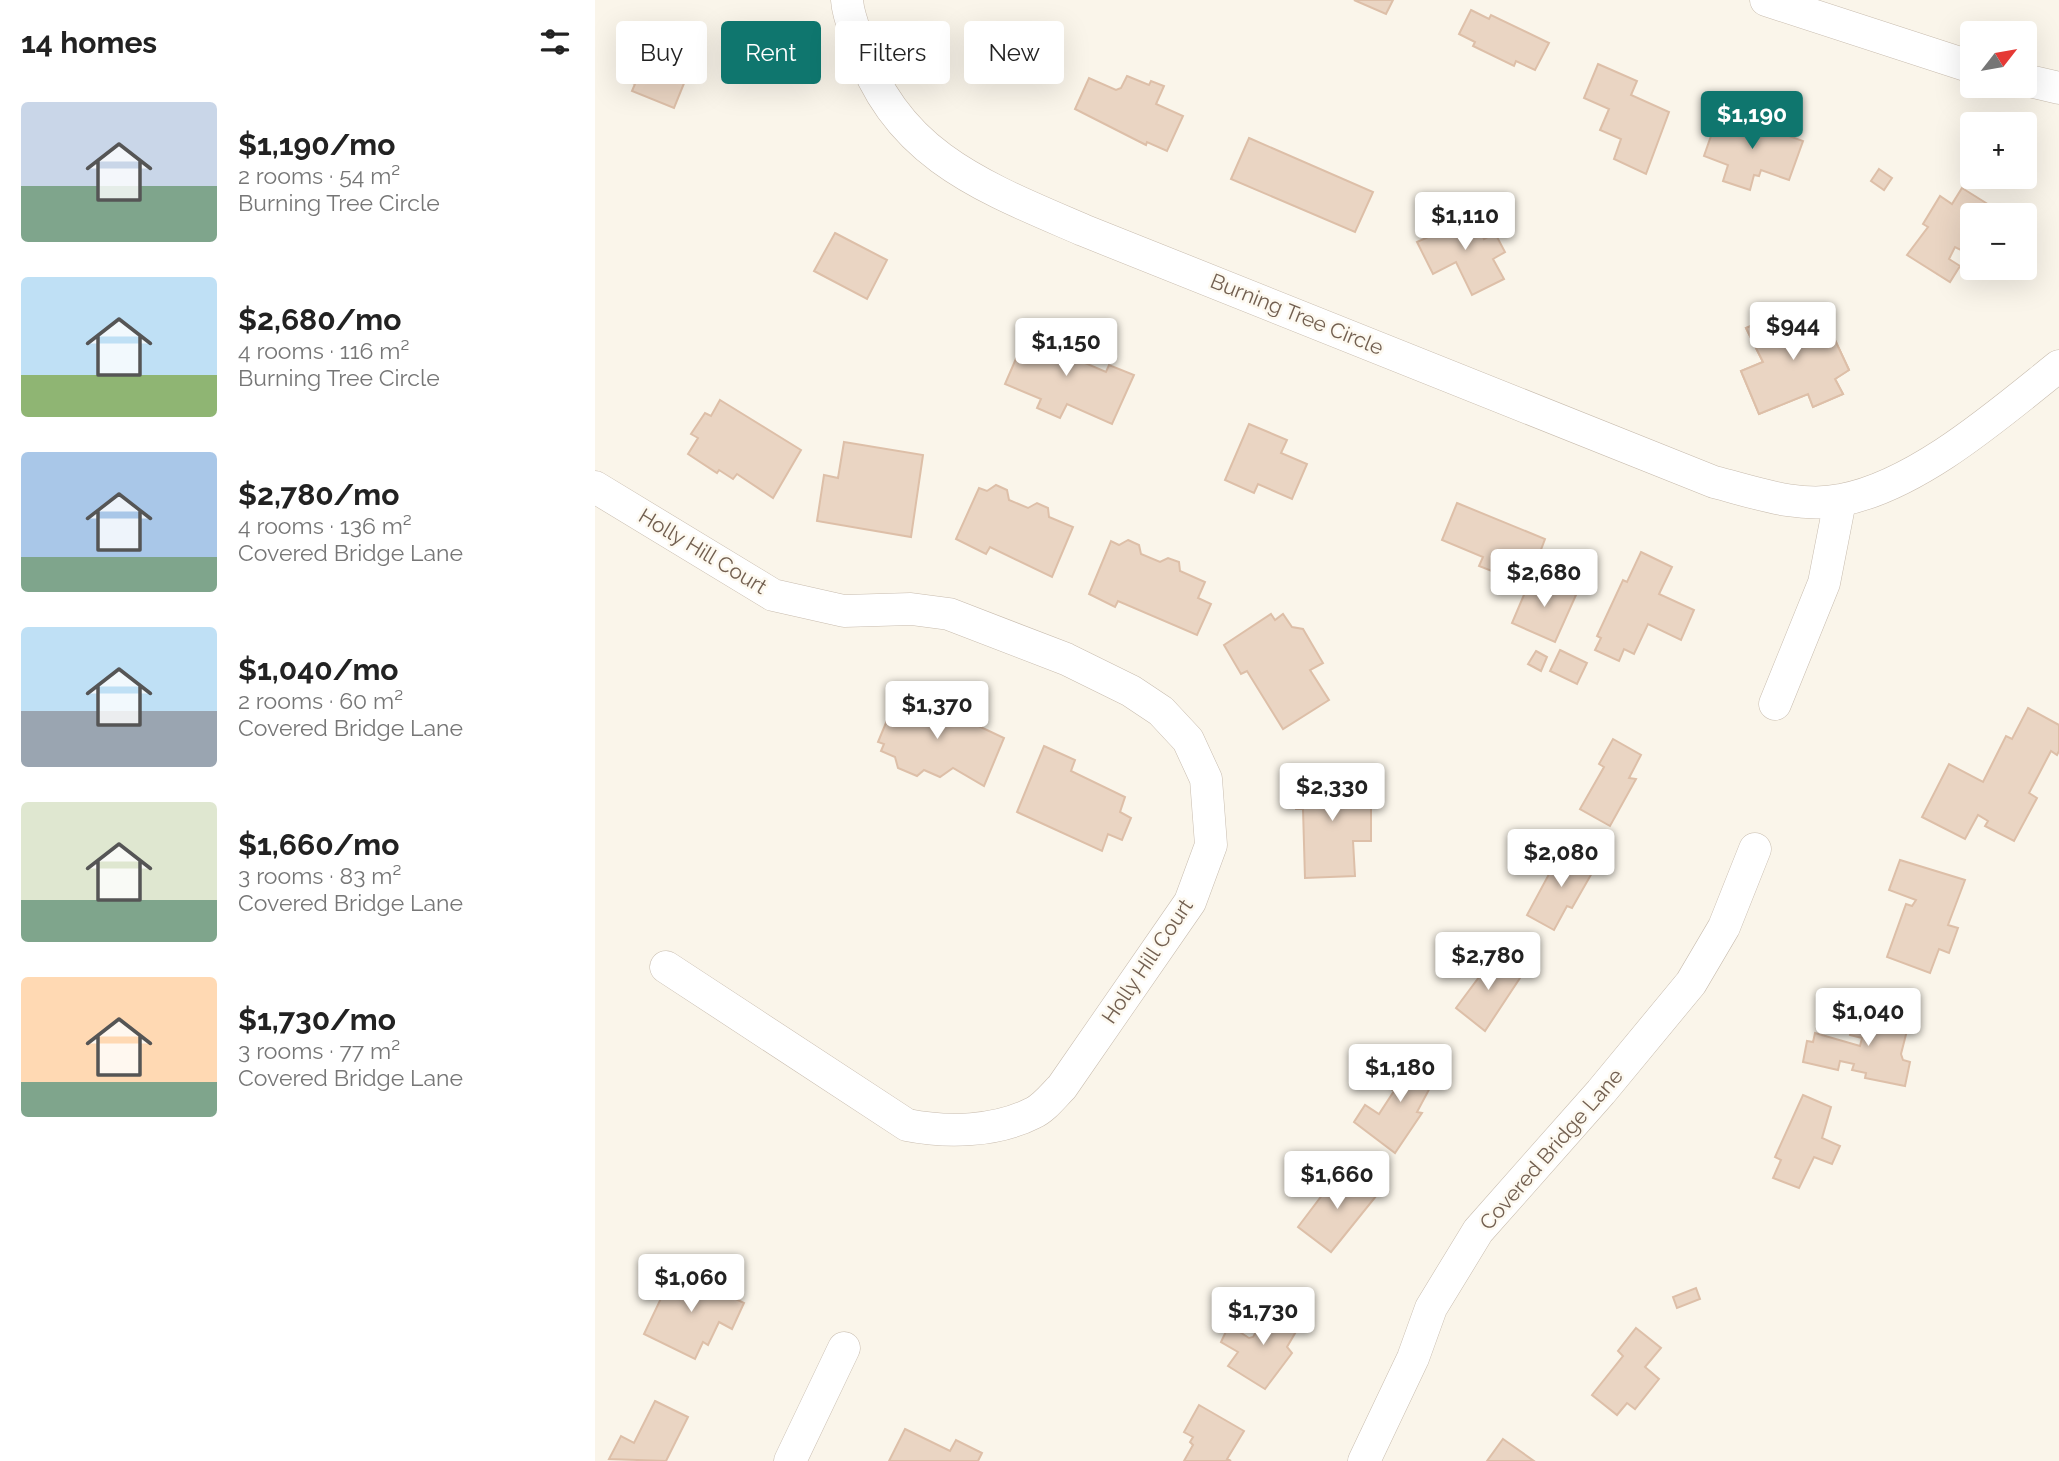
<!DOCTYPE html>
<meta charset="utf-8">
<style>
:root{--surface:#fff;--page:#f2f2f2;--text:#222;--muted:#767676;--accent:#0f766e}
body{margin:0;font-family:Raleway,sans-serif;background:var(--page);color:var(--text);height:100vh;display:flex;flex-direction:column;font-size:26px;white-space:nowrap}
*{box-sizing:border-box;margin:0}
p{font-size:23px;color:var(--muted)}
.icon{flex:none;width:38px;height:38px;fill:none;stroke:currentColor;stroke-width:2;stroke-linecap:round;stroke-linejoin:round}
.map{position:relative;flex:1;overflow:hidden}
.sheet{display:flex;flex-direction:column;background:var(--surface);width:595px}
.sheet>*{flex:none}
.guide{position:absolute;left:21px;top:21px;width:665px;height:63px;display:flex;gap:14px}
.needle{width:46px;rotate:59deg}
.tools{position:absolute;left:1365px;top:21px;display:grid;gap:14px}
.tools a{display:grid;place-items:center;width:77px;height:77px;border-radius:7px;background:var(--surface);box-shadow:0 7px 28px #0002;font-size:35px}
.price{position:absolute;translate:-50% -60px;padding:0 16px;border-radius:7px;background:#fff;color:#222;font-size:23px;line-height:46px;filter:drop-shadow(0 2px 4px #0008)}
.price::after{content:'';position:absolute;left:50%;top:42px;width:21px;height:16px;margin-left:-10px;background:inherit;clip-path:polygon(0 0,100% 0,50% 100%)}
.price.current{background:var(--accent);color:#fff}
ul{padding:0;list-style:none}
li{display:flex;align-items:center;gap:21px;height:175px;padding:0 21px}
li span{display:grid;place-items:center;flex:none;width:196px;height:140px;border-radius:7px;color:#555}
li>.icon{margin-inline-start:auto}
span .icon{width:84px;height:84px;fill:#fffc;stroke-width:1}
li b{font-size:30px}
h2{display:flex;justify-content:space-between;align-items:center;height:84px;padding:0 21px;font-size:30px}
.chip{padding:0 24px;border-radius:7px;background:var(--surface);box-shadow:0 7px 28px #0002;font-size:24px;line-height:63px}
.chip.current{background:var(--accent);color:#fff}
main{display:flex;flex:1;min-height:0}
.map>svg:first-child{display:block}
</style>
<main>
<section class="sheet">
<h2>14 homes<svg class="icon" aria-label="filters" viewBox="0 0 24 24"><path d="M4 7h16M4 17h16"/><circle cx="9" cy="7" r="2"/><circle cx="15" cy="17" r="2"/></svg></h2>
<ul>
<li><span style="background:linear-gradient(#c9d6e8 60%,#7fa58c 0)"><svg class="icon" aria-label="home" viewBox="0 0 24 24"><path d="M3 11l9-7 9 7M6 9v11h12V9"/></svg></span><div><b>$1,190/mo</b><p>2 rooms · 54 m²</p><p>Burning Tree Circle</p></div></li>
<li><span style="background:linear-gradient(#bfe0f5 70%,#8fb573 0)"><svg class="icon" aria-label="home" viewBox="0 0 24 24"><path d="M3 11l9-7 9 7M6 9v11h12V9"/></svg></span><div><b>$2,680/mo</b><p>4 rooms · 116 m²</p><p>Burning Tree Circle</p></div></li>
<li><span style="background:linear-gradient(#a9c7e8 75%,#7fa58c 0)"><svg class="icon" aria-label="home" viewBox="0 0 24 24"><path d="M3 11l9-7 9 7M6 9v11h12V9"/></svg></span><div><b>$2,780/mo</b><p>4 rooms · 136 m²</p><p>Covered Bridge Lane</p></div></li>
<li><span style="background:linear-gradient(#bfe0f5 60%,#9aa5b1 0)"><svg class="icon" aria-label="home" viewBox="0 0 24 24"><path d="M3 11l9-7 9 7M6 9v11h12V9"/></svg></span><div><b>$1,040/mo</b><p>2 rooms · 60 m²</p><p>Covered Bridge Lane</p></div></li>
<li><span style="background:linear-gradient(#dfe7d0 70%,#7fa58c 0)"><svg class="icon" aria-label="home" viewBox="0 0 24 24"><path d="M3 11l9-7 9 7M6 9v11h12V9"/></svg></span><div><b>$1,660/mo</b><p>3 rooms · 83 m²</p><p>Covered Bridge Lane</p></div></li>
<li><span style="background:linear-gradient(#ffd9b3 75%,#7fa58c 0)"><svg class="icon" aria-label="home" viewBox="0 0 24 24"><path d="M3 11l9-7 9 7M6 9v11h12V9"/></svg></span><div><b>$1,730/mo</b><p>3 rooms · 77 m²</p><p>Covered Bridge Lane</p></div></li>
</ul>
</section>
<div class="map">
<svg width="1464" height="1461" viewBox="0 0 1464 1461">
<rect width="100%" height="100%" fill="#faf5ea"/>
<g fill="#ead5c3" stroke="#ddbfa8" stroke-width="2" fill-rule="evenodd">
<path d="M 759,0 L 798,0 L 791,14 Z"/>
<path d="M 876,10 L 894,19 L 896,15 L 954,43 L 940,70 L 921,61 L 919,66 L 878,46 L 880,42 L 864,34 Z"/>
<path d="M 49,59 L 92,76 L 79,108 L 37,91 L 40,84 L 33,81 L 40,63 L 47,66 Z"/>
<path d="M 1003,64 L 1042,81 L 1036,95 L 1074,112 L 1051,174 L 1019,159 L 1026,139 L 1005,130 L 1014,109 L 989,98 Z"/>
<path d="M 532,76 L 554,85 L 556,81 L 569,86 L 561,104 L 588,116 L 572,151 L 552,142 L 551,145 L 480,109 L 494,78 L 521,90 L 526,88 Z"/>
<path d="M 1123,116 L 1145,124 L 1148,119 L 1208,141 L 1194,180 L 1166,170 L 1164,176 L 1159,175 L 1155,190 L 1128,181 L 1133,165 L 1109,156 Z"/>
<path d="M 654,138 L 778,192 L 760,232 L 636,179 Z"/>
<path d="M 1284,169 L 1297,178 L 1289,190 L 1276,181 Z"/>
<path d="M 1367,188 L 1399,208 L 1394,215 L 1377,215 L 1377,233 L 1373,239 L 1377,241 L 1377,248 L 1374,254 L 1360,247 L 1354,259 L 1365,266 L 1355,282 L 1312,255 L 1333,227 L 1328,224 L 1345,196 L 1357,204 Z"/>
<path d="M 876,211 L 889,239 L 900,233 L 910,252 L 898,259 L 909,279 L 877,295 L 861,262 L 838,274 L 822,242 L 844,232 L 842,228 Z"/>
<path d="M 240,233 L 292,260 L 272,299 L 219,271 Z"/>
<path d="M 1205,305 L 1215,327 L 1218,325 L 1220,331 L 1233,325 L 1254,370 L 1240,379 L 1248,394 L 1218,407 L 1213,394 L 1164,414 L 1146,371 L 1168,362 L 1151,328 ZM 1200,338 L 1206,353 L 1186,363 L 1180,346 Z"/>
<path d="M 1205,305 L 1215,327 L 1218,325 L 1220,331 L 1233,325 L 1254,370 L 1240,379 L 1248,394 L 1218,407 L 1213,394 L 1164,414 L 1146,371 L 1168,362 L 1151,328 Z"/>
<path d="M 436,324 L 476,342 L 471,355 L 511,372 L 514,365 L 539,375 L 517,424 L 472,404 L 465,418 L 442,408 L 446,399 L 410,384 Z"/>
<path d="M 125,400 L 206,450 L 178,498 L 142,474 L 138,479 L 124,470 L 122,473 L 93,454 L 103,438 L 96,434 L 110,413 L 116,416 Z"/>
<path d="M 654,424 L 692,440 L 686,453 L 712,464 L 697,499 L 663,484 L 659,493 L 630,480 Z"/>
<path d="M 249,442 L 328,455 L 316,537 L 222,521 L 229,475 L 243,478 Z"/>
<path d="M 401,485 L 412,490 L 414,500 L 433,508 L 442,503 L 453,508 L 454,517 L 478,527 L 457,577 L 395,547 L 391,554 L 361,539 L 384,488 L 392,491 Z"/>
<path d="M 862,503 L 950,539 L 936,576 L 920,569 L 917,579 L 884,566 L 888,557 L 847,540 Z"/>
<path d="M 533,540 L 544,545 L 546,554 L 565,562 L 573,558 L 584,562 L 585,571 L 610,582 L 603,598 L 616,604 L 602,635 L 523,601 L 520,607 L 494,594 L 516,541 L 524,545 Z"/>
<path d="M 1046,552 L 1077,567 L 1064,594 L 1099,610 L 1086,640 L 1053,624 L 1039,654 L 1029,649 L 1024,661 L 1000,650 L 1006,638 L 1002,636 L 1028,580 L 1032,582 Z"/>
<path d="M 937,576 L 981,595 L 960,642 L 917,623 Z"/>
<path d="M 676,614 L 680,620 L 688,614 L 697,627 L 708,629 L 728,663 L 715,670 L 734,700 L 688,729 L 652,671 L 646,674 L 629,645 Z"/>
<path d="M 965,650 L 992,663 L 982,684 L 955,671 Z"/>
<path d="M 941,651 L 952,657 L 946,671 L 933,664 Z"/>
<path d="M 305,689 L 409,738 L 389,786 L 358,768 L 345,777 L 329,770 L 322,776 L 303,768 L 300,757 L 286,751 L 289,744 L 283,742 Z"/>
<path d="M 1433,708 L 1464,725 L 1464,751 L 1462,755 L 1456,751 L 1434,793 L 1442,798 L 1419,841 L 1390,826 L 1393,821 L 1383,815 L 1370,839 L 1327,817 L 1354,764 L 1388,782 L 1411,736 L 1417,739 Z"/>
<path d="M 1018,739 L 1046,755 L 1034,778 L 1041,779 L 1015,826 L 985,809 L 1009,767 L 1004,764 Z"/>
<path d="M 449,746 L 480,760 L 476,771 L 530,797 L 525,812 L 536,818 L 527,840 L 513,834 L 507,851 L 422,812 Z"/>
<path d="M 757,772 L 759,795 L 769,795 L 776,800 L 776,841 L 758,841 L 760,876 L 710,878 L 708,809 L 701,809 L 701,775 Z"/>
<path d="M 968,848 L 1001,866 L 977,908 L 972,906 L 959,930 L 932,915 Z"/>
<path d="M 1305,860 L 1370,880 L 1353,925 L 1363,928 L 1354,953 L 1344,949 L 1335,973 L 1292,957 L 1311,904 L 1317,906 L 1321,900 L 1294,890 Z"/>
<path d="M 891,954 L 925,978 L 890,1031 L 861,1008 L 887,973 L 880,969 Z"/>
<path d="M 1298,1003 L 1318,1007 L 1306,1054 L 1308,1060 L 1315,1062 L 1310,1086 L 1270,1078 L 1271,1073 L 1257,1070 L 1259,1064 L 1245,1061 L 1243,1070 L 1208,1062 L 1212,1041 L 1218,1042 L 1220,1033 L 1265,1046 L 1267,1038 L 1255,1035 L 1256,1030 L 1262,1031 L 1265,1017 L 1293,1022 Z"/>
<path d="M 827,1055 L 846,1067 L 822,1112 L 827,1113 L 800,1153 L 759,1122 L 770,1105 L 784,1114 L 799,1091 L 786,1083 L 796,1068 L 805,1075 L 814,1061 L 820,1065 Z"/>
<path d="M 1208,1095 L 1236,1107 L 1227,1138 L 1245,1146 L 1237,1164 L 1219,1157 L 1204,1188 L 1178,1178 L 1186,1160 L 1180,1157 Z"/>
<path d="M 747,1169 L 782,1195 L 736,1252 L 703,1227 Z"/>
<path d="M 80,1269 L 149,1303 L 137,1329 L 124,1322 L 113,1345 L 108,1342 L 100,1359 L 49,1334 Z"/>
<path d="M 1101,1288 L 1105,1299 L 1082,1308 L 1078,1297 Z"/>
<path d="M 679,1303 L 706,1323 L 692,1347 L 697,1353 L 670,1389 L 633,1366 L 643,1352 L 626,1342 L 634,1325 L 654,1338 L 658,1337 Z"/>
<path d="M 1041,1328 L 1066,1348 L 1050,1367 L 1064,1379 L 1040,1409 L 1032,1403 L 1022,1415 L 997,1395 L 1028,1356 L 1023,1351 Z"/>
<path d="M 60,1401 L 93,1417 L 71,1461 L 14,1459 L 26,1436 L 39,1443 Z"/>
<path d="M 604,1405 L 649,1431 L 632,1459 L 636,1461 L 589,1461 L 598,1445 L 595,1442 L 598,1437 L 589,1432 Z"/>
<path d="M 310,1429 L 355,1451 L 361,1440 L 387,1453 L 383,1461 L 294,1461 Z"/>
<path d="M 908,1439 L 939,1461 L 892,1461 Z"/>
</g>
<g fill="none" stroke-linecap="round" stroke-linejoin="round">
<defs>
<g id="street">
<path d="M 252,0 C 253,16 260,31 265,46 C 301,156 391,188 488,230 L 1119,482 C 1159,492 1204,509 1246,500 C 1322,486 1404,414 1464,366"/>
<path d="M 1171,0 L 1377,67"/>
<path d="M 1430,80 L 1464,88"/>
<path d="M 0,487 L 178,595 L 249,611 L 316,609 L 354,614 L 471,659 L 536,691 L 566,711 L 593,740 L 611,779 L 616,845 L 595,902 L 467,1087 C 458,1096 449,1108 438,1113 C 401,1132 352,1133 312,1125 L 71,967"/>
<path d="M 1180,704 L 1229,583 L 1245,501"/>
<path d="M 195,1461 L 249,1348"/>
<path d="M 769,1461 L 818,1358 L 836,1308 L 883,1231 L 1006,1092 L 1096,983 L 1129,927 L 1160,849"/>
</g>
</defs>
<use href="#street" stroke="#c8bcae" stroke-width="33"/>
<use href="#street" stroke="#fff" stroke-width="32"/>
</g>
<g text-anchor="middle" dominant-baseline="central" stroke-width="5" stroke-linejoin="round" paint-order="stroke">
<g font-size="21" fill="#725f50" stroke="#fdf9f0">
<text transform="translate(702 314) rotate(22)">Burning Tree Circle</text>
<text transform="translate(108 551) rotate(31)">Holly Hill Court</text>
<text transform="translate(552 961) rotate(-56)">Holly Hill Court</text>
<text transform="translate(956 1149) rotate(-49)">Covered Bridge Lane</text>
</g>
</g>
</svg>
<div class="tools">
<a><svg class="needle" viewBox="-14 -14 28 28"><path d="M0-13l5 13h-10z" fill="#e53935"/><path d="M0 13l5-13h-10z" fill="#767676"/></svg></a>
<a>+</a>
<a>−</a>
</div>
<b class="price current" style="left:1157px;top:151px">$1,190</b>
<b class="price" style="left:870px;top:252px">$1,110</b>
<b class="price" style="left:1198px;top:362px">$944</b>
<b class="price" style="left:471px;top:378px">$1,150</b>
<b class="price" style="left:949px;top:609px">$2,680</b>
<b class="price" style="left:342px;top:741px">$1,370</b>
<b class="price" style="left:737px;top:823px">$2,330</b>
<b class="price" style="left:966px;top:889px">$2,080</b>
<b class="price" style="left:893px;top:992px">$2,780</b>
<b class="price" style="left:1273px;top:1048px">$1,040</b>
<b class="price" style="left:805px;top:1104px">$1,180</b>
<b class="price" style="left:742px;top:1211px">$1,660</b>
<b class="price" style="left:96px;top:1314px">$1,060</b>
<b class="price" style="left:668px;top:1347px">$1,730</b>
<div class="guide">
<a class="chip">Buy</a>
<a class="chip current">Rent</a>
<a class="chip">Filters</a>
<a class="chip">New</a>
</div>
</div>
</main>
